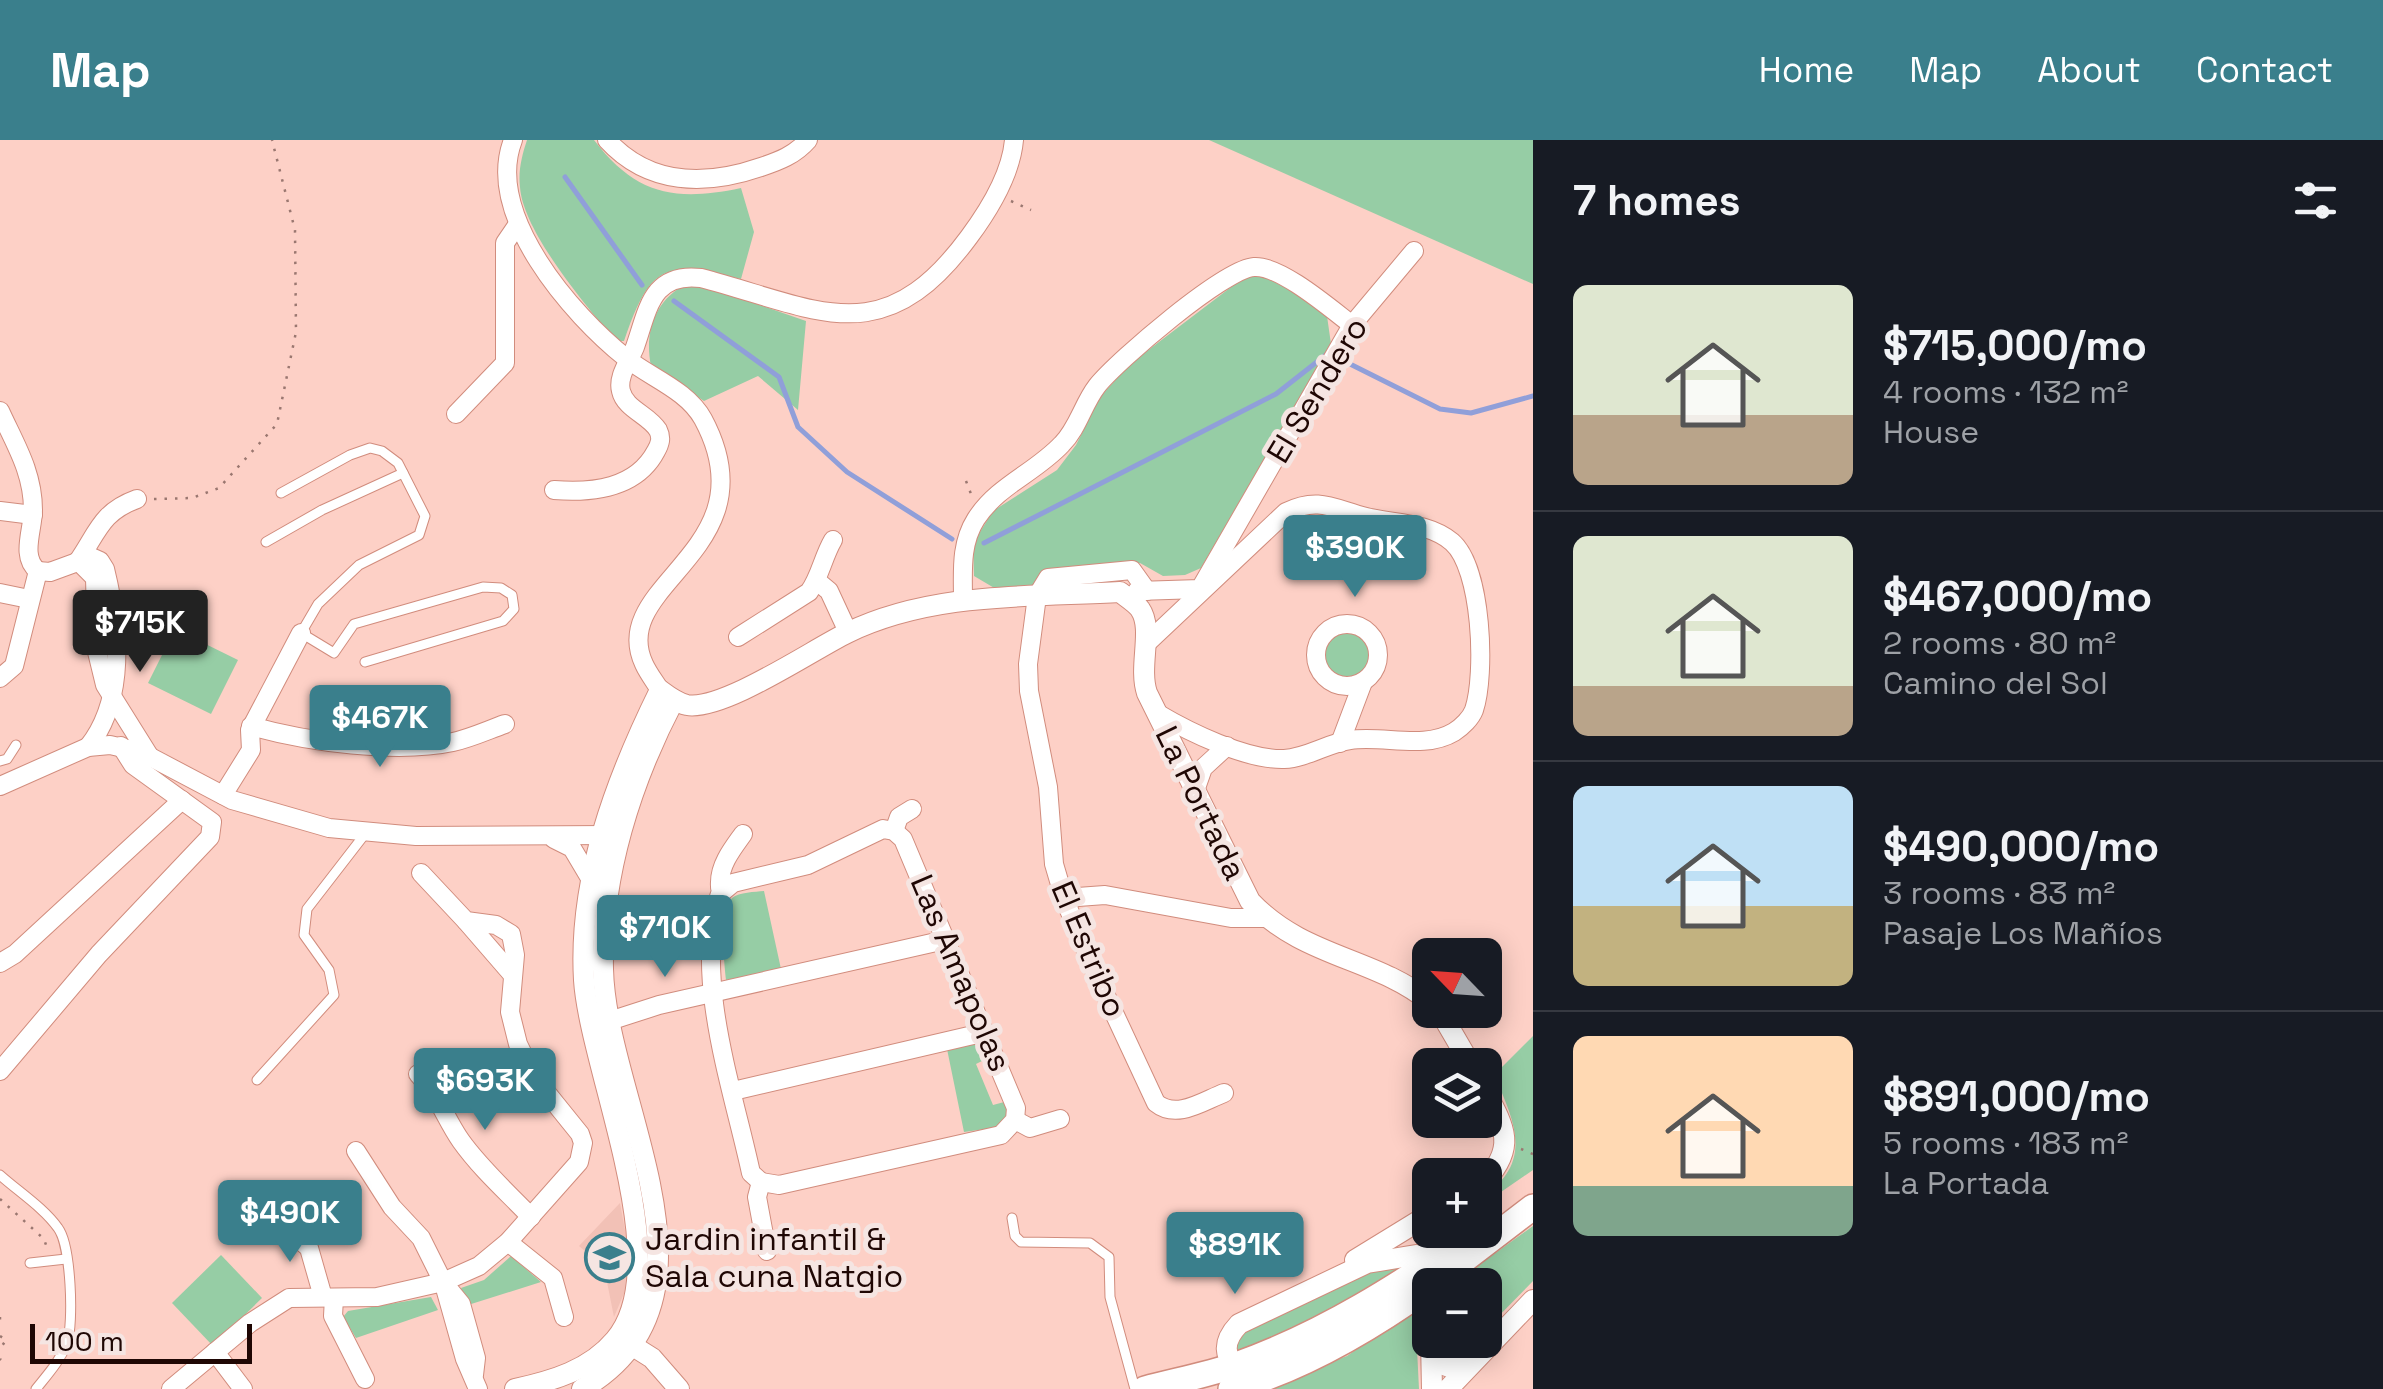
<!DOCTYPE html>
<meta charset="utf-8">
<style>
:root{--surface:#171b24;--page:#242831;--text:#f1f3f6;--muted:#9ea1a6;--line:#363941;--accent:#3a7f8c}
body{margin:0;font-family:"Space Grotesk",sans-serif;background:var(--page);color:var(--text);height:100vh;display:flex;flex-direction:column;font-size:38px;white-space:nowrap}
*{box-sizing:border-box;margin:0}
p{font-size:32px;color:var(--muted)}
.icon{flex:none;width:55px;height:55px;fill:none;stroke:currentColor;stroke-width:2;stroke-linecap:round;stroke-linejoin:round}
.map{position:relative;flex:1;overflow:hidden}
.panel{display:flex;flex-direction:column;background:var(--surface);width:850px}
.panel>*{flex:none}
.needle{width:65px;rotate:295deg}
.tools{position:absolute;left:1412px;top:798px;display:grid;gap:20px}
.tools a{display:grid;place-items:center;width:90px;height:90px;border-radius:15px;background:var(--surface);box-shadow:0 5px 25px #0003;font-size:50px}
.scale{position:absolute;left:30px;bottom:25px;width:222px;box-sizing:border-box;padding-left:10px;border:5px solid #1f0704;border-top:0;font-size:28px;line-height:35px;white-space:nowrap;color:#1f0704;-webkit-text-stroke:8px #f5e5e2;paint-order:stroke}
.price{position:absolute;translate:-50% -85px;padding:0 22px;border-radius:10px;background:var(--accent);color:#fff;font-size:32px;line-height:65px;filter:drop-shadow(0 2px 5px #0008)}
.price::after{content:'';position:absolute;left:50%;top:60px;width:30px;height:22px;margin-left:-15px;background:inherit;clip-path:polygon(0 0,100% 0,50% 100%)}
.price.current{background:#222;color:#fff}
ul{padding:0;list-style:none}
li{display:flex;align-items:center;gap:30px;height:250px;padding:0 40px}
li+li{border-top:2px solid var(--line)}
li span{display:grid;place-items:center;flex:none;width:280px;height:200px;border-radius:15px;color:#555}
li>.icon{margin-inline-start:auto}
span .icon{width:120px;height:120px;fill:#fffc;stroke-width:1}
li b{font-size:42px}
h2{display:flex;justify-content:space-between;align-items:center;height:120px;padding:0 40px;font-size:42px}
header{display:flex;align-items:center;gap:60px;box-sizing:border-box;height:140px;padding:0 50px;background:var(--accent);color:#fff}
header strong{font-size:48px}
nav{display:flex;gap:55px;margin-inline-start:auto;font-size:35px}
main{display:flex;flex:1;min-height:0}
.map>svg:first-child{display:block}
</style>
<header>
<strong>Map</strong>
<nav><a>Home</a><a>Map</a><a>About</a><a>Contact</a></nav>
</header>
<main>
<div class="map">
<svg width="1533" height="1249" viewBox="0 0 1533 1249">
<rect width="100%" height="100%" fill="#fdd0c6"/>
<path fill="#f2c1b6" d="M 620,1063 L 628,1107 L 625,1151 L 614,1177 L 604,1127 L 579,1106 Z"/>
<g fill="#96cda5">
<path d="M 527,0 L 594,0 C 636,55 675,62 741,48 L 754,92 L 741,139 C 664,121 651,123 624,201 L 616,201 C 587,167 523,92 520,47 C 518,31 522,15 527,0 Z"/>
<path d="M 1209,0 L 1533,0 L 1533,144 Z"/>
<path d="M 1260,134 L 1293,152 L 1327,176 L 1331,204 L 1201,428 L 1185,435 L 1163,436 L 1140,423 L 1044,432 L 1036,446 L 996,449 L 974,436 L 973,403 L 993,371 L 1057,330 L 1076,305 L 1100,257 L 1130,224 L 1243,138 Z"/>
<path d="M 687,144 L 734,156 L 806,181 L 798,270 L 758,236 L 704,261 L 651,226 C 644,192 655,159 687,144 Z"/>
<circle cx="1346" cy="514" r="25"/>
<path d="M 175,489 L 238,520 L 211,574 L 148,543 Z"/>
<path d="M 764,751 L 781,829 L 726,840 C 724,822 719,772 732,758 C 739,752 755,752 764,751 Z"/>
<path d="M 1533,896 L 1533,1030 L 1485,1063 L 1485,1055 C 1533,1021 1515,982 1494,935 Z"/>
<path d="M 978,902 L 986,919 L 976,924 L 993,965 L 1008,961 L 1010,975 L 1000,987 L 964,992 L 947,909 Z"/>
<path d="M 1533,1086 L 1533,1141 L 1485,1190 L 1485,1145 L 1451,1145 Z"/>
<path d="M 221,1115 L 262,1158 L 213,1206 L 172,1163 Z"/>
<path d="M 511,1116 L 541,1142 L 468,1165 L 461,1148 L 484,1140 Z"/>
<path d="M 1414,1121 L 1386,1143 L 1238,1218 L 1235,1198 L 1369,1125 Z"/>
<path d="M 431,1157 L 438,1170 L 356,1198 L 343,1177 L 348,1171 Z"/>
<path d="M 1415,1169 L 1419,1249 L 1257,1249 L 1347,1216 Z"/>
</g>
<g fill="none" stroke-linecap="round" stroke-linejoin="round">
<g stroke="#909fd9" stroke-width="5">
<path d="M 565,37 L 642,145"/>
<path d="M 674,161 L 779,237 L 798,287 L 847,332 L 952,399"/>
<path d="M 1346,222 L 1440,269 L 1471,273 L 1533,256"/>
<path d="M 984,403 L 1276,254 L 1327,214"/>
</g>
<defs>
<g id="service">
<path d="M 281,353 L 350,315 L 370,308 L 382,311 L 398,323 L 425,376 L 419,395 L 359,425 L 318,464 L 301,493 L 334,513 L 354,484 L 483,447 L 501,448 L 512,455 L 514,469 L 503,481 L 365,522"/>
<path d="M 266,402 L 322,370 L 403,333"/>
<path d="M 0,621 L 7,619 L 16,605"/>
<path d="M 257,940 L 334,855 L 329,830 L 304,795 L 307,769 L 365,694"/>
<path d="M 0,1035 C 19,1052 44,1068 58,1088 C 71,1105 74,1183 67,1203 C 60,1221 48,1234 36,1249"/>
<path d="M 1012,1078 L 1015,1096 L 1021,1102 L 1090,1103 L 1109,1117 L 1110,1157 L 1135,1249"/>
<path d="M 30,1123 L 66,1119"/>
</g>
<g id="minor">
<path d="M 513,0 C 484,75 572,175 626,218 C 651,238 687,250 703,279 C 774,411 606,443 644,524 C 648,533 655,542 660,550"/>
<path d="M 607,0 C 649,46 706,46 761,27 C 779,21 795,15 808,0"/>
<path d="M 0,271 C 15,304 33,332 33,370 C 33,390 20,417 38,431"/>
<path d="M 456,274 L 505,223 L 505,103 L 518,84"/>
<path d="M 554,350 C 592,353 636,349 656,311 C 660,304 662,298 658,290 C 649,275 625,269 621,251 C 617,236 630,220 635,207 C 648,170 651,132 701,138 C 819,169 882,215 969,97 C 989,70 1011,35 1014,0"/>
<path d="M 0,371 L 33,375"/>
<path d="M 78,421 L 95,438 L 97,512 L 105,545 L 150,617"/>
<path d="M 78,421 C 98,392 101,372 137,359"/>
<path d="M 38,431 L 50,432 L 91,417 L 100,421 L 105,429 C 119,486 127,558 88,607"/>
<path d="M 817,441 L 829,451 L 848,492"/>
<path d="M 1137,451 L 1200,449 L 1352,185 L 1414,111"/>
<path d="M 1147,451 L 1132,430 L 1048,438 L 1037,456 L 1028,524 L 1029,551 L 1048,647 L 1054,724 L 1064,758 L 1094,830 L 1156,963 C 1177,980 1203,961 1224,953"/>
<path d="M 0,453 L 29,459"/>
<path d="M 963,460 C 963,432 960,404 976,379 C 998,345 1035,333 1062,304 C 1078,288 1083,264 1097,246 C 1118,220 1224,129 1254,127 C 1280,125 1331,169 1352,185"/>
<circle cx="1347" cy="515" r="31"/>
<path d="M 738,497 L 809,452 C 820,437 823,417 833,400"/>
<path d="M 1146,504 L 1286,372 C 1319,356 1334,369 1366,377 C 1394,384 1428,382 1452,402 C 1482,428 1486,534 1474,570 C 1471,578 1462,587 1454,592 C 1424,610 1384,595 1350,600 C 1328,603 1307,618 1284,619 C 1246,620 1189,592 1157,573"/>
<path d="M 0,538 L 14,526 L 38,431"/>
<path d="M 251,586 C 307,602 397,614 453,602 C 471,598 488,590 505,584"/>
<path d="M 1340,603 L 1363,542"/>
<path d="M 0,646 L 88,607 L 110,605 L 141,612 L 232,660 L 329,688 L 416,696 L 614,695"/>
<path d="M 1196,648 L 1203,628 L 1227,606"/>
<path d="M 223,655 L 251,610 L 250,590 L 301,493"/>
<path d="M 894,691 L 899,677 L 912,669"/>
<path d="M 743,694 C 733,708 720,724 720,742 C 719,756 723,744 719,757 C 694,840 733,949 751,1033 L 761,1042"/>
<path d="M 554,699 L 572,708 L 591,740"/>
<path d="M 721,753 L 733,743 L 808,725 L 883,689 L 894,691 L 903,699 L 1016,968 L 1015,980 L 1001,995 L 779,1045 L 761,1042"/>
<path d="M 1064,758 L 1105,755 L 1231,778 L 1266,778"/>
<path d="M 466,781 L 511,833"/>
<path d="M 0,823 L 15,814 L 182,660"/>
<path d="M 597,885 L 659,865 L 945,800"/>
<path d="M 0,931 L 99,814 L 210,697 L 212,682 L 133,625 L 121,606"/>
<path d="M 418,934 C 438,954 445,978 461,1001 C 481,1029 507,1052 531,1077"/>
<path d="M 733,951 L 986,892"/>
<path d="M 1015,980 L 1030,988 L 1060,979"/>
<path d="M 356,1011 L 392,1067 L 421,1098 L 443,1142 L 461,1164 L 476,1218 L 474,1235"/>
<path d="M 761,1042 L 757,1057 L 767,1111"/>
<path d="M 278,1081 L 309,1108 L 323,1157"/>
<path d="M 508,1102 L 553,1138 L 564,1177"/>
<path d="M 445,1148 L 465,1219 L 478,1249"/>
<path d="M 334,1158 L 333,1176 L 365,1239"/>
<path d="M 215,1212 L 243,1249"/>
<path d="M 171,1249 L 250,1183 L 289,1158 L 377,1157 L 443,1142 L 479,1126 L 508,1102 L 579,1022 L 583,1003 L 580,994 L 534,937 L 518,904 L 510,872 L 515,815 L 511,794 L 496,785 L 466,781 L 421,733"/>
</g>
<g id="tertiary">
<path d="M 1439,870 L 1471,925"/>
<path d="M 1485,951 C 1505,988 1516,1007 1485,1041"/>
<path d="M 1355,1120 L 1430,1074"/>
<path d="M 1430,1173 L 1431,1090"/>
<path d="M 1431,1200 L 1432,1249"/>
<path d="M 625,1201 L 652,1218 L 679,1249"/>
<path d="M 1432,1214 L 1444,1225 L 1455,1229 L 1473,1221"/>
<path d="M 1237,1236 C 1225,1214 1221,1203 1239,1184 L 1367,1123 L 1416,1115 L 1431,1122"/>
<path d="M 515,1249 C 552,1241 590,1230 615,1200 C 679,1125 590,931 584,840 C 578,739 616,639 660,550 C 668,556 677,563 687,565 C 723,571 812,510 847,493 C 931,452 1029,457 1120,452 C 1126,457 1136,463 1140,469 C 1154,489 1138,526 1147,553 L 1250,761 C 1303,818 1375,817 1430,862"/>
<path d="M 582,1249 C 738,1159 606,962 603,829 C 601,736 631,642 674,560"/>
<path d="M 1448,1249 L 1533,1160"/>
</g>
<g id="primary">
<path d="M 1431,1145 L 1533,1067"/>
<path d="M 1145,1249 C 1175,1241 1206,1235 1236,1225 C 1324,1194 1402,1144 1479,1090"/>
<path d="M 1231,1249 C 1303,1229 1370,1189 1430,1146"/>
</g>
</defs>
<use href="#service" stroke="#d18c7d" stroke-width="11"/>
<use href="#minor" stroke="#d18c7d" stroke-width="20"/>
<use href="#tertiary" stroke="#d18c7d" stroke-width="22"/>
<use href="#primary" stroke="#d18c7d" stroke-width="28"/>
<g stroke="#9a7770" stroke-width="2.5" stroke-dasharray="2.5 8" stroke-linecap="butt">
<path d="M 1011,61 L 1031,70"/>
<path d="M 966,341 L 971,354"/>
<path d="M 154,359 L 192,358 L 219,348 L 277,284 L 296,192 L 295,90 L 272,0"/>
<path d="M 1521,1009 L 1533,1014"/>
<path d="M 0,1059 L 44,1099 L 47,1108"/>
<path d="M 0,1177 L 0,1183"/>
<path d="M 0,1196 L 6,1200 L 0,1209"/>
<path d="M 0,1219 L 1,1220"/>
</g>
<use href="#service" stroke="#fff" stroke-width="9"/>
<use href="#minor" stroke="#fff" stroke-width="18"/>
<use href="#tertiary" stroke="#fff" stroke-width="20"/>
<use href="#primary" stroke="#fff" stroke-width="25"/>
</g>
<defs>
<symbol id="school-ring" viewBox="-11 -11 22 22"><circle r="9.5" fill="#f5e5e2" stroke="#3a7f8c" stroke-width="1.5"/><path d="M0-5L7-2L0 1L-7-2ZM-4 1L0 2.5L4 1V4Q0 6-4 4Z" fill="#3a7f8c"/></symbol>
</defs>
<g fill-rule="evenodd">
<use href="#school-ring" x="582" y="1090" width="55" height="55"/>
</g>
<g text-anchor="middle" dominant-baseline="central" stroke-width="10" stroke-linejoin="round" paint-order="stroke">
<g font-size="32" fill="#1f0704" stroke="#f5e5e2">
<text transform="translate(1317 250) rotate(-59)">El Sendero</text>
<text transform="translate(1201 663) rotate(64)">La Portada</text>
<text transform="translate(1089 809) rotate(67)">El Estribo</text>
<text transform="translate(961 833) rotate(67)">Las Amapolas</text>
</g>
<g font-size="32" fill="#1f0704" stroke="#f5e5e2" text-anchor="start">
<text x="645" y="1099">Jardin infantil &amp;<tspan x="645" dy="37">Sala cuna Natgio</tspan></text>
</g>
</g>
</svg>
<div class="tools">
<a><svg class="needle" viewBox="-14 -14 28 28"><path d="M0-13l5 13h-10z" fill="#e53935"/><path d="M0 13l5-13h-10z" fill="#9ea1a6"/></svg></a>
<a><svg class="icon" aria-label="layers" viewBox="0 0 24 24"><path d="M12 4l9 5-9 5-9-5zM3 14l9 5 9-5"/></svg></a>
<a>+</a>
<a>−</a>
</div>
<div class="scale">100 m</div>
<b class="price" style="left:1355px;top:460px">$390K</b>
<b class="price current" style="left:140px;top:535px">$715K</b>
<b class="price" style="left:380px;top:630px">$467K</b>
<b class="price" style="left:665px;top:840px">$710K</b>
<b class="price" style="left:485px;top:993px">$693K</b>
<b class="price" style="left:290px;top:1125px">$490K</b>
<b class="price" style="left:1235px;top:1157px">$891K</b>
</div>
<section class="panel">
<h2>7 homes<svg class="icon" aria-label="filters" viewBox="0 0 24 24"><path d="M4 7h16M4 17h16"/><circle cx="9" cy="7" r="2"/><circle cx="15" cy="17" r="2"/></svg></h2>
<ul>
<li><span style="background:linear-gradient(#dfe7d0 65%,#b9a48a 0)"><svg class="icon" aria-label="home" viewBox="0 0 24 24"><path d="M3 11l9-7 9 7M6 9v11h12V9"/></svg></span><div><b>$715,000/mo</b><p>4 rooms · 132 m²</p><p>House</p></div></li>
<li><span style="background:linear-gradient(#dfe7d0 75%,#b9a48a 0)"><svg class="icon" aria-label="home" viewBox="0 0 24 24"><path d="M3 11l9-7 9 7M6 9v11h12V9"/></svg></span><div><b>$467,000/mo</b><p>2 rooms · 80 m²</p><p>Camino del Sol</p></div></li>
<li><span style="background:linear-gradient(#bfe0f5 60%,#c2b280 0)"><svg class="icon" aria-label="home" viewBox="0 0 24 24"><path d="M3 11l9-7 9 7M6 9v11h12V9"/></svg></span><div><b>$490,000/mo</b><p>3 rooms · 83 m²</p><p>Pasaje Los Mañíos</p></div></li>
<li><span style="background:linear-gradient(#ffd9b3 75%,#7fa58c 0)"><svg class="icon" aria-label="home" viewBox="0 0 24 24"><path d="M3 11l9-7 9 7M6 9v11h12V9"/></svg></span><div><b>$891,000/mo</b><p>5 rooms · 183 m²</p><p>La Portada</p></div></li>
</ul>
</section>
</main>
